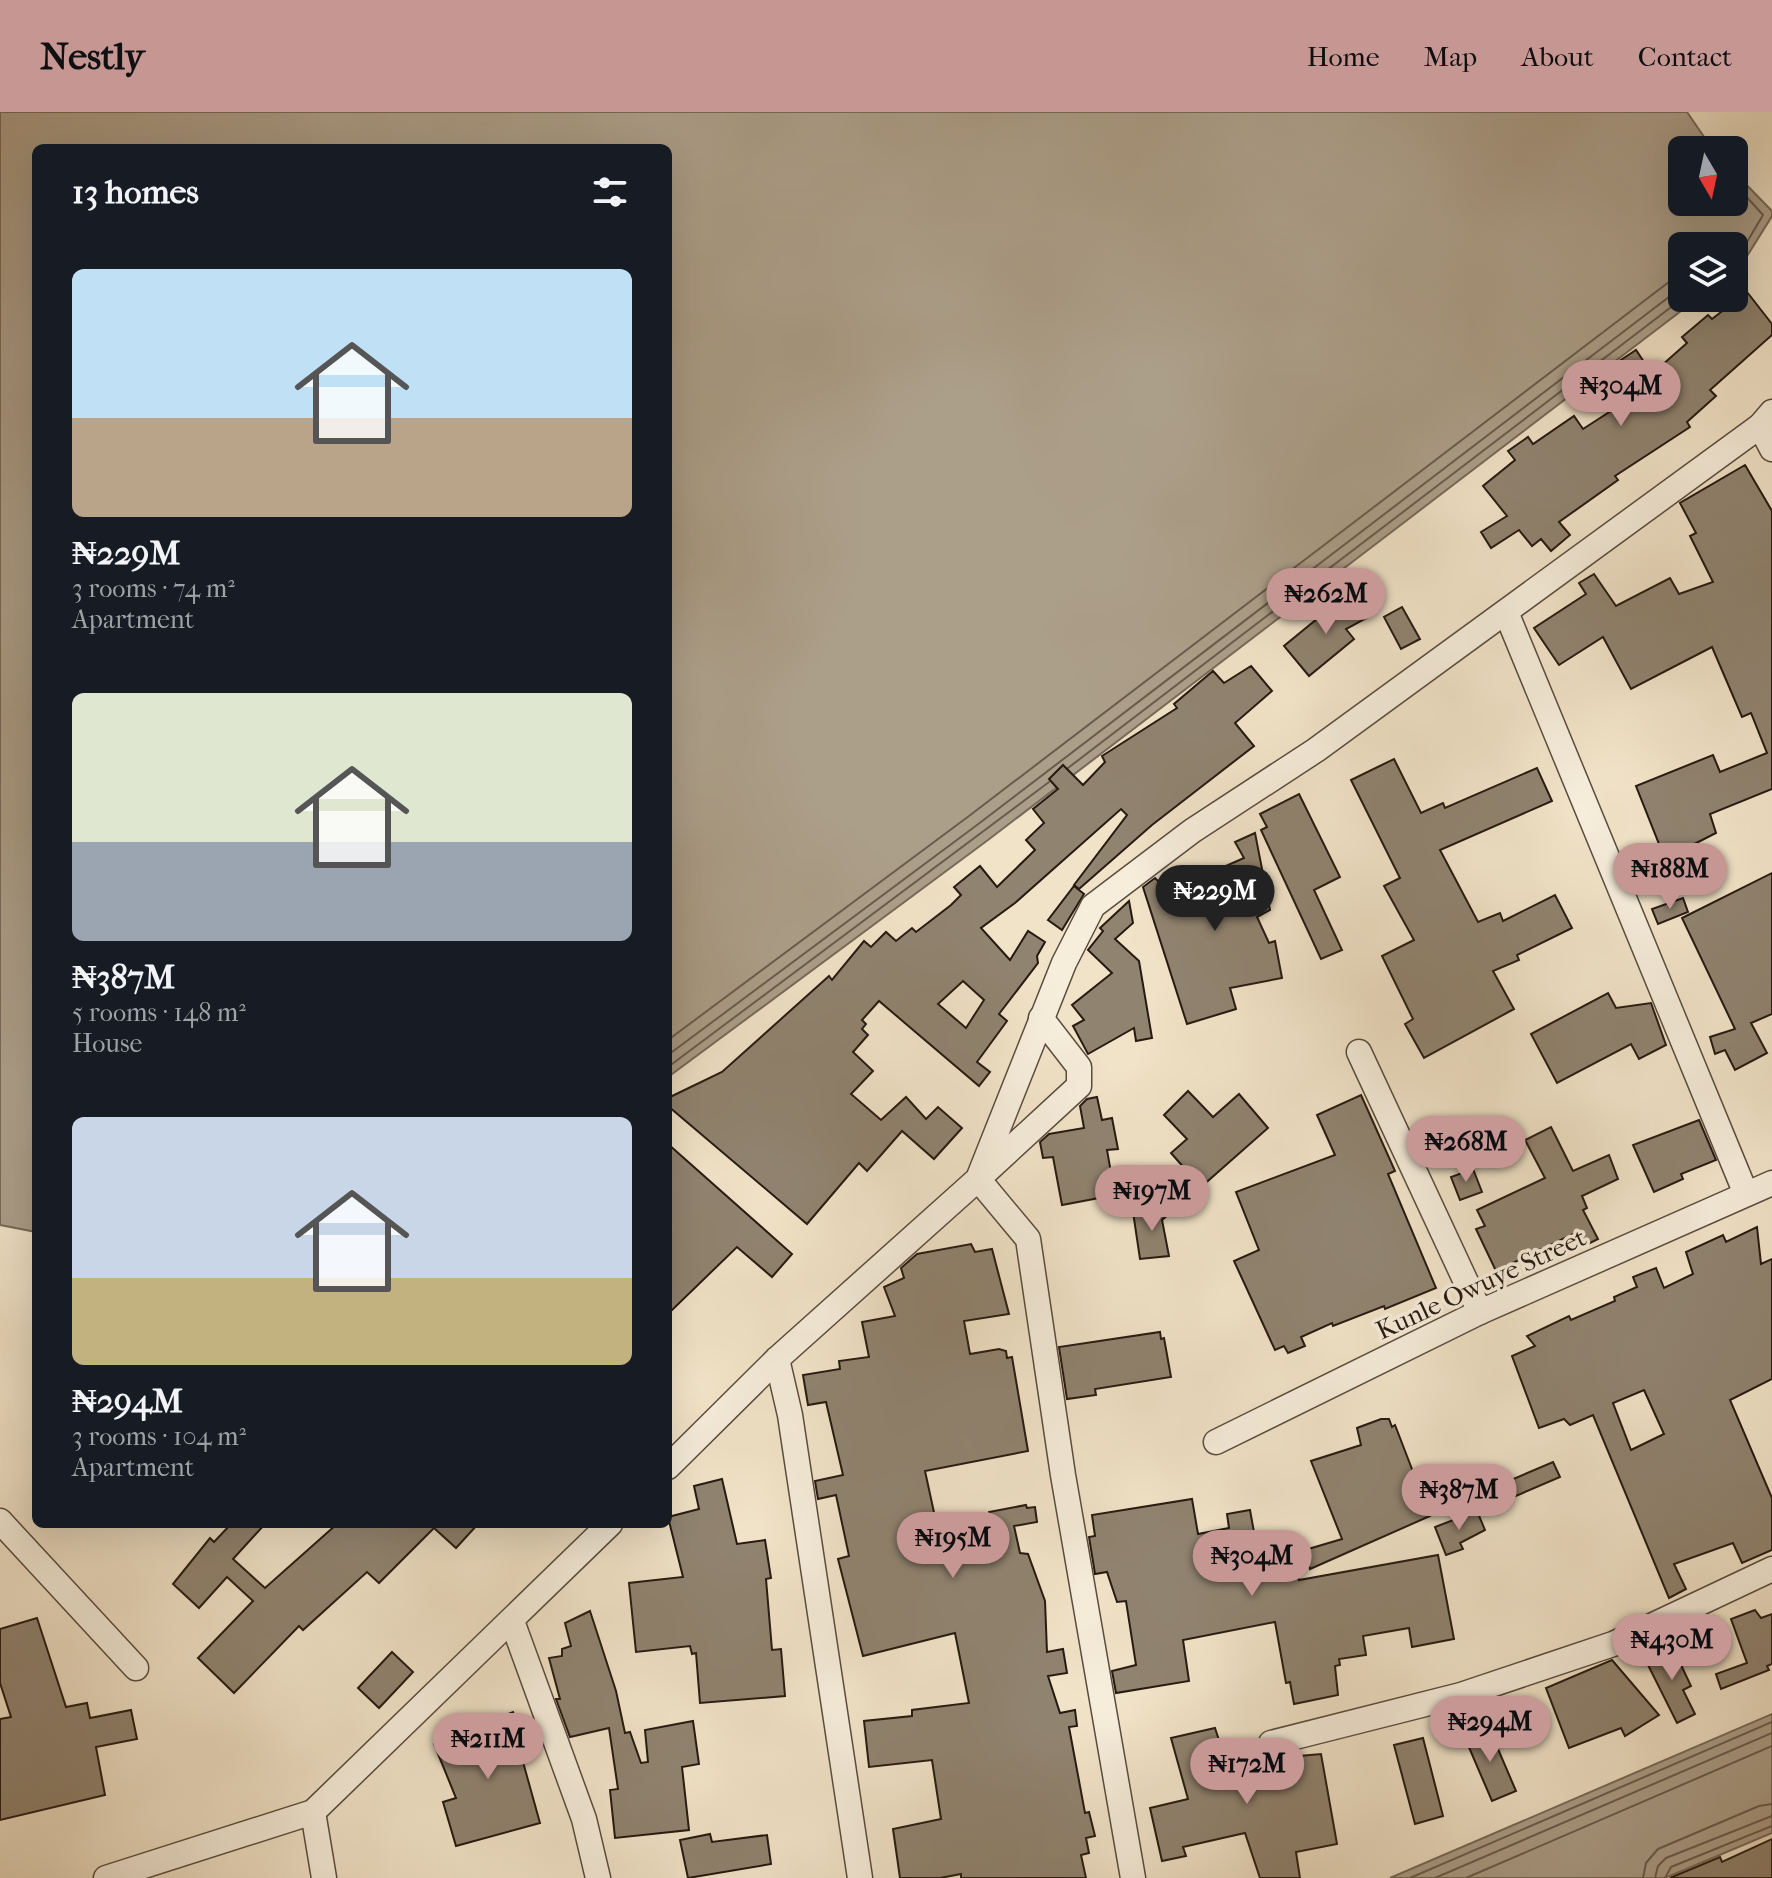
<!DOCTYPE html>
<meta charset="utf-8">
<style>
:root{--surface:#171b24;--page:#20242c;--text:#f1f3f6;--muted:#9ea1a6;--accent:#c59692}
body{margin:0;font-family:"IM FELL French Canon",serif;background:var(--page);color:var(--text);height:100vh;display:flex;flex-direction:column;font-size:30px;white-space:nowrap}
*{box-sizing:border-box;margin:0}
p{font-size:26px;color:var(--muted)}
.icon{flex:none;width:44px;height:44px;fill:none;stroke:currentColor;stroke-width:2;stroke-linecap:round;stroke-linejoin:round}
.map{position:relative;flex:1;overflow:hidden}
.drawer{position:absolute;left:32px;top:32px;width:640px;height:1384px;display:flex;flex-direction:column;background:var(--surface);border-radius:12px;box-shadow:0 8px 32px #0002}
.drawer>*{flex:none}
.needle{width:52px;rotate:171deg}
.fabs{position:absolute;left:1668px;top:24px;display:grid;gap:16px}
.fabs a{display:grid;place-items:center;width:80px;height:80px;border-radius:12px;background:var(--surface);box-shadow:0 8px 32px #0002;font-size:40px}
.price{position:absolute;translate:-50% -68px;padding:0 18px;border-radius:28px;background:var(--accent);color:#111;font-size:26px;line-height:52px;filter:drop-shadow(0 2px 4px #0008)}
.price::after{content:'';position:absolute;left:50%;top:48px;width:24px;height:18px;margin-left:-12px;background:inherit;clip-path:polygon(0 0,100% 0,50% 100%)}
.price.on{background:#222;color:#fff}
ul{padding:0;list-style:none}
li{display:grid;align-content:center;gap:16px;height:424px;padding:0 40px}
li span{display:grid;place-items:center;height:248px;border-radius:12px;color:#555}
li>.icon{margin-inline-start:auto}
span .icon{width:144px;height:144px;fill:#fffc;stroke-width:1}
li b{font-size:34px}
h2{display:flex;justify-content:space-between;align-items:center;height:96px;padding:0 40px;font-size:34px}
header{display:flex;align-items:center;gap:48px;box-sizing:border-box;height:112px;padding:0 40px;background:var(--accent);color:#111}
header strong{font-size:38px}
nav{display:flex;gap:44px;margin-inline-start:auto;font-size:28px}
.map>svg:first-child{display:block}
</style>
<header>
<strong>Nestly</strong>
<nav><a>Home</a><a>Map</a><a>About</a><a>Contact</a></nav>
</header>
<div class="map">
<svg width="1772" height="1766" viewBox="0 0 1772 1766">
<rect width="100%" height="100%" fill="#f1e3c8"/>
<filter id="stains"><feTurbulence type="fractalNoise" baseFrequency=".0025" numOctaves="4"/><feColorMatrix values="0 0 0 0 .2 0 0 0 0 .09 0 0 0 0 .02 0 0 0 .5 -.17"/></filter>
<radialGradient id="worn" r=".72"><stop offset=".6" stop-color="#630" stop-opacity="0"/><stop offset="1" stop-color="#630" stop-opacity=".3"/></radialGradient>
<g fill="#ac9f8a" stroke="#766a5a" stroke-width="2">
<path d="M 0,0 L 1687,0 L 1713,38 L 1682,38 L 1682,90 L 1734,90 L 1734,60 L 1772,99 L 1772,104 L 1734,165 L 1734,134 L 1682,134 L 1682,186 L 1698,186 L 988,728 L 668,965 L 668,36 L 36,36 L 36,1120 L 0,1113 Z"/>
<path d="M 1772,1602 L 1772,1721 L 1665,1766 L 1390,1766 Z"/>
</g>
<g fill="none" stroke-linecap="round" stroke-linejoin="round">
<g stroke="#695c4e" stroke-width="2">
<path d="M 1734,71 L 1763,103 L 1734,152"/>
<path d="M 1068,656 L 1683,186"/>
<path d="M 668,928 L 969,704 L 1682,160"/>
<path d="M 668,943 L 977,713 L 1682,175"/>
<path d="M 668,955 L 1049,670"/>
<path d="M 1410,1766 L 1772,1610"/>
<path d="M 1435,1766 L 1772,1621"/>
<path d="M 1466,1766 L 1772,1634"/>
<path d="M 1643,1766 L 1646,1751 L 1658,1737 L 1759,1694 L 1772,1692"/>
<path d="M 1655,1766 L 1658,1754 L 1666,1746 L 1772,1704"/>
<path d="M 1665,1766 L 1671,1755 L 1772,1714"/>
</g>
</g>
<g fill="#908370" stroke="#261a11" stroke-width="2" fill-rule="evenodd">
<path d="M 1747,180 L 1772,212 L 1772,223 L 1710,278 L 1716,284 L 1687,310 L 1690,315 L 1615,364 L 1618,368 L 1559,410 L 1570,423 L 1551,439 L 1541,427 L 1532,434 L 1519,418 L 1491,436 L 1481,420 L 1507,404 L 1483,374 L 1515,348 L 1508,339 L 1528,325 L 1533,332 L 1574,304 L 1583,317 L 1634,284 L 1612,254 L 1636,238 L 1652,262 L 1687,231 L 1682,225 L 1708,203 L 1712,207 Z"/>
<path d="M 1745,353 L 1772,399 L 1772,677 L 1710,702 L 1716,721 L 1665,747 L 1636,674 L 1713,643 L 1720,660 L 1767,641 L 1751,601 L 1742,605 L 1712,535 L 1631,577 L 1603,525 L 1559,553 L 1534,516 L 1586,482 L 1579,471 L 1594,462 L 1616,494 L 1670,466 L 1679,482 L 1713,470 L 1690,424 L 1696,421 L 1680,391 Z"/>
<path d="M 1359,484 L 1370,504 L 1346,517 L 1354,527 L 1309,564 L 1284,534 L 1329,497 L 1331,499 Z"/>
<path d="M 1402,495 L 1420,527 L 1401,537 L 1384,505 Z"/>
<path d="M 1251,554 L 1272,579 L 1235,611 L 1254,634 L 1152,713 L 1079,777 L 1074,773 L 1127,703 L 1121,697 L 1015,791 L 981,816 L 1010,848 L 1028,819 L 1045,830 L 1037,844 L 1038,851 L 999,902 L 1007,909 L 977,950 L 990,960 L 979,974 L 879,889 L 862,908 L 866,912 L 862,917 L 868,923 L 853,940 L 873,959 L 851,982 L 881,1008 L 906,985 L 926,1007 L 938,995 L 962,1016 L 934,1047 L 902,1019 L 867,1059 L 859,1051 L 807,1112 L 668,994 L 668,986 L 722,960 L 829,864 L 832,868 L 864,829 L 871,835 L 886,820 L 896,829 L 912,816 L 916,820 L 951,793 L 961,783 L 954,775 L 980,754 L 997,775 L 1035,738 L 1026,728 L 1044,711 L 1033,697 L 1058,677 L 1049,667 L 1063,653 L 1083,673 L 1105,650 L 1102,644 L 1177,596 L 1174,592 L 1213,559 L 1224,571 ZM 963,869 L 984,888 L 966,916 L 938,892 Z"/>
<path d="M 1394,647 L 1421,701 L 1443,691 L 1445,696 L 1537,656 L 1552,689 L 1440,738 L 1478,810 L 1500,801 L 1503,809 L 1555,783 L 1572,816 L 1517,843 L 1519,848 L 1493,859 L 1514,897 L 1424,946 L 1405,912 L 1413,907 L 1382,844 L 1414,828 L 1384,774 L 1400,766 L 1351,668 Z"/>
<path d="M 1299,682 L 1340,765 L 1314,778 L 1342,838 L 1321,847 L 1261,718 L 1267,715 L 1260,702 Z"/>
<path d="M 1255,721 L 1270,798 L 1257,805 L 1269,831 L 1275,829 L 1282,866 L 1230,876 L 1236,897 L 1187,912 L 1143,775 L 1155,766 L 1159,770 L 1187,758 L 1192,769 L 1244,746 L 1235,730 Z"/>
<path d="M 1772,761 L 1772,902 L 1751,911 L 1767,941 L 1735,958 L 1725,938 L 1715,942 L 1710,925 L 1735,917 L 1682,806 Z"/>
<path d="M 1074,774 L 1084,782 L 1062,818 L 1048,808 Z"/>
<path d="M 1683,786 L 1688,800 L 1658,812 L 1652,797 Z"/>
<path d="M 1129,789 L 1133,811 L 1115,827 L 1139,849 L 1152,926 L 1136,929 L 1134,916 L 1088,942 L 1073,914 L 1084,908 L 1072,893 L 1112,861 L 1088,838 L 1103,819 L 1100,816 Z"/>
<path d="M 1608,881 L 1616,896 L 1651,891 L 1666,933 L 1639,947 L 1631,932 L 1557,971 L 1531,922 Z"/>
<path d="M 1188,979 L 1213,1005 L 1239,982 L 1268,1016 L 1201,1075 L 1171,1041 L 1187,1027 L 1164,1003 Z"/>
<path d="M 1361,983 L 1395,1059 L 1388,1062 L 1436,1176 L 1385,1197 L 1384,1194 L 1333,1214 L 1332,1211 L 1301,1225 L 1305,1234 L 1288,1241 L 1284,1234 L 1275,1238 L 1234,1149 L 1259,1138 L 1236,1080 L 1335,1043 L 1317,1003 Z"/>
<path d="M 1097,985 L 1102,1008 L 1112,1006 L 1118,1037 L 1107,1038 L 1115,1083 L 1062,1093 L 1053,1045 L 1043,1046 L 1040,1030 L 1049,1022 L 1084,1016 L 1080,994 L 1087,987 Z"/>
<path d="M 1699,1008 L 1716,1048 L 1681,1062 L 1683,1067 L 1654,1080 L 1633,1033 Z"/>
<path d="M 1551,1015 L 1573,1059 L 1609,1043 L 1618,1067 L 1582,1084 L 1587,1096 L 1583,1098 L 1598,1127 L 1584,1134 L 1577,1120 L 1496,1159 L 1476,1117 L 1485,1114 L 1477,1098 L 1545,1066 L 1525,1028 Z"/>
<path d="M 668,1032 L 792,1142 L 772,1165 L 737,1135 L 668,1202 Z"/>
<path d="M 1473,1057 L 1482,1080 L 1460,1088 L 1451,1065 Z"/>
<path d="M 1177,1095 L 1162,1108 L 1169,1144 L 1140,1147 L 1133,1100 Z"/>
<path d="M 1757,1115 L 1761,1152 L 1772,1147 L 1772,1267 L 1730,1288 L 1772,1386 L 1772,1438 L 1742,1451 L 1733,1431 L 1674,1452 L 1686,1477 L 1669,1486 L 1593,1303 L 1570,1313 L 1564,1307 L 1539,1316 L 1512,1244 L 1535,1234 L 1527,1224 L 1569,1204 L 1571,1208 L 1615,1189 L 1614,1185 L 1637,1175 L 1633,1165 L 1656,1156 L 1664,1176 L 1693,1162 L 1686,1140 L 1723,1123 L 1726,1130 ZM 1644,1278 L 1664,1322 L 1631,1338 L 1613,1291 Z"/>
<path d="M 971,1132 L 975,1140 L 992,1137 L 1009,1202 L 964,1209 L 970,1242 L 999,1237 L 1006,1239 L 1007,1246 L 1012,1245 L 1028,1339 L 925,1359 L 940,1428 L 993,1418 L 989,1400 L 1026,1393 L 1027,1396 L 1035,1395 L 1037,1410 L 1014,1414 L 1020,1441 L 1028,1442 L 1045,1489 L 1047,1540 L 1063,1537 L 1067,1561 L 1048,1564 L 1060,1601 L 1075,1598 L 1077,1614 L 1069,1615 L 1085,1701 L 1089,1700 L 1095,1724 L 1086,1726 L 1089,1741 L 1081,1743 L 1086,1766 L 961,1766 L 961,1762 L 940,1766 L 900,1766 L 893,1717 L 941,1707 L 932,1648 L 869,1655 L 864,1609 L 912,1604 L 912,1598 L 969,1591 L 955,1521 L 863,1544 L 838,1447 L 849,1444 L 836,1383 L 818,1387 L 815,1369 L 843,1363 L 826,1290 L 808,1293 L 803,1263 L 840,1257 L 839,1249 L 869,1245 L 862,1210 L 895,1204 L 884,1175 L 904,1166 L 901,1156 L 917,1142 Z"/>
<path d="M 1160,1220 L 1161,1227 L 1164,1226 L 1171,1265 L 1095,1277 L 1096,1283 L 1067,1287 L 1059,1235 Z"/>
<path d="M 1381,1307 L 1389,1307 L 1392,1315 L 1395,1313 L 1430,1404 L 1310,1457 L 1305,1438 L 1342,1427 L 1311,1349 L 1361,1333 L 1357,1316 Z"/>
<path d="M 1553,1350 L 1560,1365 L 1483,1398 L 1476,1383 Z"/>
<path d="M 722,1367 L 737,1432 L 765,1428 L 771,1466 L 766,1467 L 772,1538 L 781,1537 L 785,1584 L 700,1591 L 696,1541 L 692,1542 L 690,1534 L 636,1540 L 629,1471 L 683,1465 L 668,1405 L 699,1397 L 694,1374 Z"/>
<path d="M 1192,1387 L 1198,1422 L 1229,1416 L 1227,1402 L 1250,1398 L 1261,1459 L 1293,1449 L 1299,1468 L 1438,1443 L 1454,1527 L 1412,1535 L 1409,1516 L 1363,1524 L 1366,1543 L 1339,1547 L 1340,1553 L 1335,1554 L 1338,1583 L 1294,1592 L 1290,1570 L 1286,1571 L 1275,1510 L 1183,1528 L 1189,1569 L 1116,1581 L 1112,1559 L 1136,1553 L 1126,1489 L 1117,1490 L 1107,1460 L 1095,1462 L 1089,1425 L 1095,1424 L 1092,1403 Z"/>
<path d="M 1477,1399 L 1485,1418 L 1460,1431 L 1463,1437 L 1446,1443 L 1435,1415 Z"/>
<path d="M 231,1412 L 265,1412 L 233,1447 L 265,1476 L 337,1412 L 478,1412 L 456,1436 L 434,1416 L 379,1471 L 367,1460 L 303,1518 L 299,1514 L 234,1581 L 198,1546 L 253,1489 L 227,1465 L 199,1496 L 173,1472 L 210,1426 L 214,1430 Z"/>
<path d="M 1755,1498 L 1761,1506 L 1772,1502 L 1772,1552 L 1767,1554 L 1769,1558 L 1721,1577 L 1716,1562 L 1747,1551 L 1731,1507 Z"/>
<path d="M 590,1499 L 616,1579 L 625,1621 L 630,1620 L 641,1651 L 648,1650 L 645,1618 L 693,1609 L 699,1652 L 682,1655 L 689,1718 L 615,1726 L 610,1678 L 618,1677 L 609,1616 L 570,1625 L 556,1587 L 560,1587 L 549,1546 L 562,1544 L 562,1537 L 571,1534 L 565,1511 Z"/>
<path d="M 37,1506 L 66,1595 L 87,1591 L 90,1606 L 131,1598 L 137,1627 L 96,1635 L 105,1683 L 0,1708 L 0,1607 L 11,1605 L 0,1571 L 0,1517 Z"/>
<path d="M 1672,1534 L 1691,1574 L 1683,1578 L 1695,1602 L 1677,1611 L 1645,1547 Z"/>
<path d="M 392,1540 L 413,1560 L 379,1596 L 358,1576 Z"/>
<path d="M 1612,1548 L 1659,1603 L 1625,1624 L 1621,1616 L 1569,1636 L 1546,1576 Z"/>
<path d="M 513,1600 L 532,1647 L 523,1650 L 540,1711 L 456,1734 L 443,1690 L 456,1686 L 434,1632 Z"/>
<path d="M 1215,1616 L 1229,1659 L 1248,1646 L 1286,1655 L 1288,1645 L 1321,1642 L 1337,1732 L 1296,1740 L 1300,1766 L 1260,1766 L 1245,1721 L 1183,1735 L 1186,1744 L 1162,1749 L 1150,1696 L 1188,1687 L 1171,1626 Z"/>
<path d="M 1489,1616 L 1516,1679 L 1492,1689 L 1465,1626 Z"/>
<path d="M 1423,1626 L 1443,1704 L 1415,1712 L 1394,1633 Z"/>
<path d="M 710,1722 L 712,1730 L 767,1723 L 771,1752 L 688,1766 L 680,1728 Z"/>
<path d="M 1772,1727 L 1772,1766 L 1670,1766 L 1720,1745 L 1722,1750 Z"/>
</g>
<g fill="none" stroke-linecap="round" stroke-linejoin="round">
<defs>
<g id="minor">
<path d="M 1760,314 L 1772,337"/>
<path d="M 1506,500 L 1746,1082"/>
<path d="M 1041,906 L 1079,955 L 1079,974 L 978,1067 L 1028,1127 L 1063,1363 L 1133,1766"/>
<path d="M 1359,940 L 1480,1200"/>
<path d="M 777,1247 L 790,1303 L 860,1766"/>
<path d="M 1216,1330 L 1480,1200 L 1772,1071"/>
<path d="M 668,1355 L 777,1247 L 978,1067 L 1064,851 L 1093,794 L 1192,719 L 1316,638 L 1760,314 L 1772,300"/>
<path d="M 0,1409 L 136,1556"/>
<path d="M 512,1509 L 584,1707 L 598,1766"/>
<path d="M 1271,1631 L 1461,1583 L 1613,1532 L 1772,1457"/>
<path d="M 313,1700 L 324,1766"/>
<path d="M 106,1766 L 313,1700 L 610,1412"/>
</g>
</defs>
<use href="#minor" stroke="#594c3f" stroke-width="27"/>
<use href="#minor" stroke="#f6eddb" stroke-width="24"/>
</g>
<g text-anchor="middle" dominant-baseline="central" stroke-width="7" stroke-linejoin="round" paint-order="stroke">
<g font-size="26" fill="#261a11" stroke="#f6eddb">
<text transform="translate(1481 1172) rotate(-25)">Kunle Owuye Street</text>
</g>
</g>
<rect width="100%" height="100%" filter="url(#stains)"/>
<rect width="100%" height="100%" fill="url(#worn)"/>
</svg>
<div class="fabs">
<a><svg class="needle" viewBox="-14 -14 28 28"><path d="M0-13l5 13h-10z" fill="#e53935"/><path d="M0 13l5-13h-10z" fill="#9ea1a6"/></svg></a>
<a><svg class="icon" aria-label="layers" viewBox="0 0 24 24"><path d="M12 4l9 5-9 5-9-5zM3 14l9 5 9-5"/></svg></a>
</div>
<b class="price" style="left:1621px;top:316px">₦304M</b>
<b class="price" style="left:1326px;top:524px">₦262M</b>
<b class="price" style="left:1670px;top:799px">₦188M</b>
<b class="price on" style="left:1215px;top:821px">₦229M</b>
<b class="price" style="left:1466px;top:1072px">₦268M</b>
<b class="price" style="left:1152px;top:1121px">₦197M</b>
<b class="price" style="left:1459px;top:1420px">₦387M</b>
<b class="price" style="left:953px;top:1468px">₦195M</b>
<b class="price" style="left:1252px;top:1486px">₦304M</b>
<b class="price" style="left:1672px;top:1570px">₦430M</b>
<b class="price" style="left:1490px;top:1652px">₦294M</b>
<b class="price" style="left:488px;top:1669px">₦211M</b>
<b class="price" style="left:1247px;top:1694px">₦172M</b>
<section class="drawer">
<h2>13 homes<svg class="icon" aria-label="filters" viewBox="0 0 24 24"><path d="M4 7h16M4 17h16"/><circle cx="9" cy="7" r="2"/><circle cx="15" cy="17" r="2"/></svg></h2>
<ul>
<li><span style="background:linear-gradient(#bfe0f5 60%,#b9a48a 0)"><svg class="icon" aria-label="home" viewBox="0 0 24 24"><path d="M3 11l9-7 9 7M6 9v11h12V9"/></svg></span><div><b>₦229M</b><p>3 rooms · 74 m²</p><p>Apartment</p></div></li>
<li><span style="background:linear-gradient(#dfe7d0 60%,#9aa5b1 0)"><svg class="icon" aria-label="home" viewBox="0 0 24 24"><path d="M3 11l9-7 9 7M6 9v11h12V9"/></svg></span><div><b>₦387M</b><p>5 rooms · 148 m²</p><p>House</p></div></li>
<li><span style="background:linear-gradient(#c9d6e8 65%,#c2b280 0)"><svg class="icon" aria-label="home" viewBox="0 0 24 24"><path d="M3 11l9-7 9 7M6 9v11h12V9"/></svg></span><div><b>₦294M</b><p>3 rooms · 104 m²</p><p>Apartment</p></div></li>
</ul>
</section>
</div>
